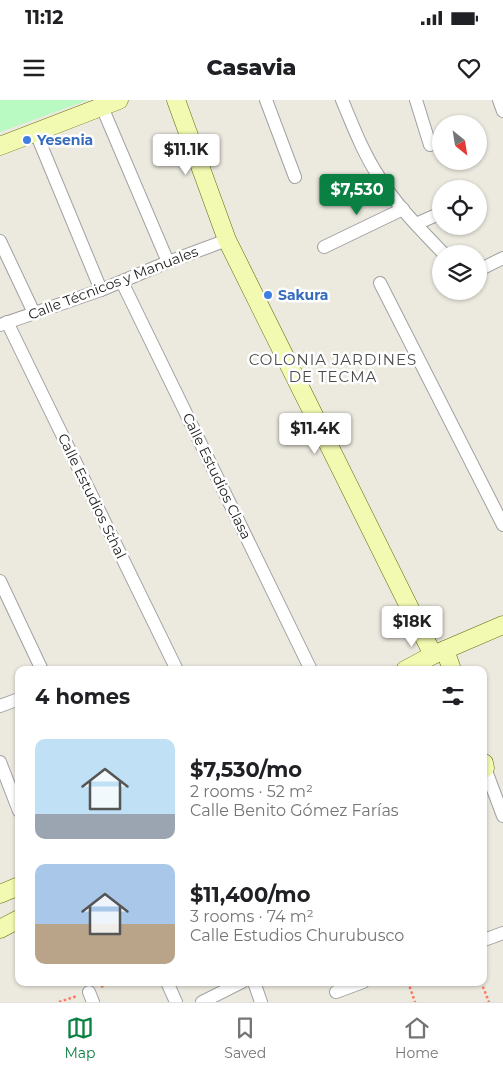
<!DOCTYPE html>
<meta charset="utf-8">
<style>
:root{--surface:#fff;--page:#f2f2f2;--text:#202124;--muted:#757577;--line:#e0e0e0;--accent:#0b8043}
body{margin:0;font-family:Montserrat,sans-serif;background:var(--page);color:var(--text);height:100vh;display:flex;flex-direction:column;font-size:19px;white-space:nowrap}
*{box-sizing:border-box;margin:0}
p{font-size:16px;color:var(--muted)}
.icon{flex:none;width:28px;height:28px;fill:none;stroke:currentColor;stroke-width:2;stroke-linecap:round;stroke-linejoin:round}
.map{position:relative;flex:1;overflow:hidden}
.sheet{position:absolute;left:15px;top:566px;width:472px;height:320px;display:flex;flex-direction:column;background:var(--surface);border-radius:10px;box-shadow:0 1px 4px #0004}
.sheet>*{flex:none}
.needle{width:32px;rotate:150deg}
.controls{position:absolute;left:432px;top:15px;display:grid;gap:10px}
.controls a{display:grid;place-items:center;width:55px;height:55px;border-radius:50%;background:var(--surface);box-shadow:0 1px 4px #0004;font-size:25px}
.price{position:absolute;translate:-50% -42px;padding:0 11px;border-radius:5px;background:#fff;color:#222;font-size:16px;line-height:32px;filter:drop-shadow(0 1px 2px #0008)}
.price::after{content:'';position:absolute;left:50%;top:30px;width:15px;height:11px;margin-left:-8px;background:inherit;clip-path:polygon(0 0,100% 0,50% 100%)}
.price.current{background:var(--accent);color:#fff}
ul{padding:0;list-style:none}
li{display:flex;align-items:center;gap:15px;height:125px;padding:0 20px}
li span{display:grid;place-items:center;flex:none;width:140px;height:100px;border-radius:10px;color:#555}
li>.icon{margin-inline-start:auto}
span .icon{width:60px;height:60px;fill:#fffc;stroke-width:1}
li b{font-size:21px}
h2{display:flex;justify-content:space-between;align-items:center;height:60px;padding:0 20px;font-size:21px}
.status{display:flex;justify-content:space-between;align-items:center;height:35px;padding:0 25px;background:var(--surface);direction:ltr}
.status svg{height:14px;fill:currentColor}
header{display:flex;justify-content:space-between;align-items:center;height:65px;padding:0 20px;background:var(--surface);font-size:22px;font-weight:800}
.tabs{display:flex;justify-content:space-around;align-items:center;height:70px;border-top:1px solid var(--line);background:var(--surface);font-size:14px;color:var(--muted)}
.tabs a{display:grid;justify-items:center;gap:2px}
.tabs .current{color:var(--accent)}
.map>svg:first-child{display:block}
</style>
<div class="status"><b>11:12</b><svg viewBox="0 0 49 12"><path d="M0 12V9h3v3zM5 12V6h3v6zM10 12V3h3v9zM15 12V0h3v12zM26 1h20v11H26zM47 4h2v5h-2z"/></svg></div>
<header><svg class="icon" aria-label="menu" viewBox="0 0 24 24"><path d="M4 6h16M4 12h16M4 18h16"/></svg>Casavia<svg class="icon" aria-label="heart" viewBox="0 0 24 24"><path d="M12 20l-8-8c-3-5 5-10 8-4 3-6 11-1 8 4z"/></svg></header>
<div class="map">
<svg width="503" height="902" viewBox="0 0 503 902">
<rect width="100%" height="100%" fill="#ece9df"/>
<path fill="#b9f9c2" d="M 0,0 L 88,0 L 0,32 Z"/>
<g fill="none" stroke-linecap="round" stroke-linejoin="round">
<defs>
<g id="street">
<path d="M 266,0 L 295,77"/>
<path d="M 342,0 C 353,26 363,53 379,77 C 396,105 421,130 444,154"/>
<path d="M 416,0 L 430,45"/>
<path d="M 499,0 L 503,11"/>
<path d="M 102,7 L 168,162"/>
<path d="M 36,33 L 101,190"/>
<path d="M 416,124 L 441,113"/>
<path d="M 0,141 L 34,213"/>
<path d="M 324,147 L 403,109"/>
<path d="M 479,170 L 503,158"/>
<path d="M 122,182 L 311,570"/>
<path d="M 380,183 L 503,425"/>
<path d="M 7,222 L 177,570"/>
<path d="M 0,225 L 101,190 L 168,162 L 227,140"/>
<path d="M 0,481 L 42,570"/>
<path d="M 0,606 L 19,599"/>
<path d="M 0,662 L 19,711"/>
<path d="M 485,668 L 503,716"/>
<path d="M 484,840 L 503,833"/>
<path d="M 167,882 L 176,902"/>
<path d="M 254,882 L 261,902"/>
<path d="M 89,892 L 93,902"/>
<path d="M 336,892 L 363,882"/>
<path d="M 202,902 L 242,882"/>
</g>
<g id="secondary">
<path d="M 176,0 L 227,140 L 433,555"/>
<path d="M 0,46 L 119,0"/>
<path d="M 445,550 L 452,570"/>
<path d="M 405,570 L 433,555 L 503,525"/>
<path d="M 484,663 L 485,668 L 484,669"/>
<path d="M 0,794 L 19,786"/>
<path d="M 0,829 L 19,819"/>
</g>
</defs>
<use href="#street" stroke="#a1a1a1" stroke-width="14"/>
<use href="#secondary" stroke="#5e6f04" stroke-width="19"/>
<g stroke="#fb7962" stroke-width="2.5" stroke-dasharray="2.5 2.5" stroke-linecap="butt">
<path d="M 408,882 L 415,902"/>
<path d="M 481,882 L 489,902"/>
<path d="M 101,887 L 111,882"/>
<path d="M 59,902 L 77,896"/>
</g>
<use href="#street" stroke="#fff" stroke-width="12"/>
<use href="#secondary" stroke="#f2f9b0" stroke-width="18"/>
</g>
<g fill="#3f7fe0" stroke="#fff" stroke-width="2">
<circle cx="27" cy="40" r="5"/>
<circle cx="268" cy="195" r="5"/>
</g>
<g text-anchor="middle" dominant-baseline="central" stroke-width="5" stroke-linejoin="round" paint-order="stroke">
<g font-size="14" font-weight="bold" fill="#366cbe" stroke="#fff" text-anchor="start">
<text x="37" y="40">Yesenia</text>
<text x="278" y="195">Sakura</text>
</g>
<g font-size="14" fill="#1a1a1a" stroke="#fff">
<text transform="translate(113 183) rotate(-21)">Calle Técnicos y Manuales</text>
<text transform="translate(217 376) rotate(64)">Calle Estudios Clasa</text>
<text transform="translate(92 396) rotate(64)">Calle Estudios Sthal</text>
</g>
<g font-size="15" letter-spacing="1" fill="#4d4d4d" stroke="#fff">
<text x="333" y="259">COLONIA JARDINES<tspan x="333" dy="17">DE TECMA</tspan></text>
</g>
</g>
</svg>
<div class="controls">
<a><svg class="needle" viewBox="-14 -14 28 28"><path d="M0-13l5 13h-10z" fill="#e53935"/><path d="M0 13l5-13h-10z" fill="#757577"/></svg></a>
<a><svg class="icon" aria-label="locate" viewBox="0 0 24 24"><circle cx="12" cy="12" r="6"/><path d="M12 2v4M12 18v4M2 12h4M18 12h4"/></svg></a>
<a><svg class="icon" aria-label="layers" viewBox="0 0 24 24"><path d="M12 4l9 5-9 5-9-5zM3 14l9 5 9-5"/></svg></a>
</div>
<b class="price" style="left:186px;top:76px">$11.1K</b>
<b class="price current" style="left:357px;top:116px">$7,530</b>
<b class="price" style="left:315px;top:355px">$11.4K</b>
<b class="price" style="left:412px;top:548px">$18K</b>
<section class="sheet">
<h2>4 homes<svg class="icon" aria-label="filters" viewBox="0 0 24 24"><path d="M4 7h16M4 17h16"/><circle cx="9" cy="7" r="2"/><circle cx="15" cy="17" r="2"/></svg></h2>
<ul>
<li><span style="background:linear-gradient(#bfe0f5 75%,#9aa5b1 0)"><svg class="icon" aria-label="home" viewBox="0 0 24 24"><path d="M3 11l9-7 9 7M6 9v11h12V9"/></svg></span><div><b>$7,530/mo</b><p>2 rooms · 52 m²</p><p>Calle Benito Gómez Farías</p></div></li>
<li><span style="background:linear-gradient(#a9c7e8 60%,#b9a48a 0)"><svg class="icon" aria-label="home" viewBox="0 0 24 24"><path d="M3 11l9-7 9 7M6 9v11h12V9"/></svg></span><div><b>$11,400/mo</b><p>3 rooms · 74 m²</p><p>Calle Estudios Churubusco</p></div></li>
</ul>
</section>
</div>
<nav class="tabs">
<a class="current"><svg class="icon" aria-label="map" viewBox="0 0 24 24"><path d="M3 6l6-2 6 2 6-2v14l-6 2-6-2-6 2zM9 4v14M15 6v14"/></svg>Map</a>
<a><svg class="icon" aria-label="saved" viewBox="0 0 24 24"><path d="M7 4h10v16l-5-4-5 4z"/></svg>Saved</a>
<a><svg class="icon" aria-label="home" viewBox="0 0 24 24"><path d="M3 11l9-7 9 7M6 9v11h12V9"/></svg>Home</a>
</nav>
